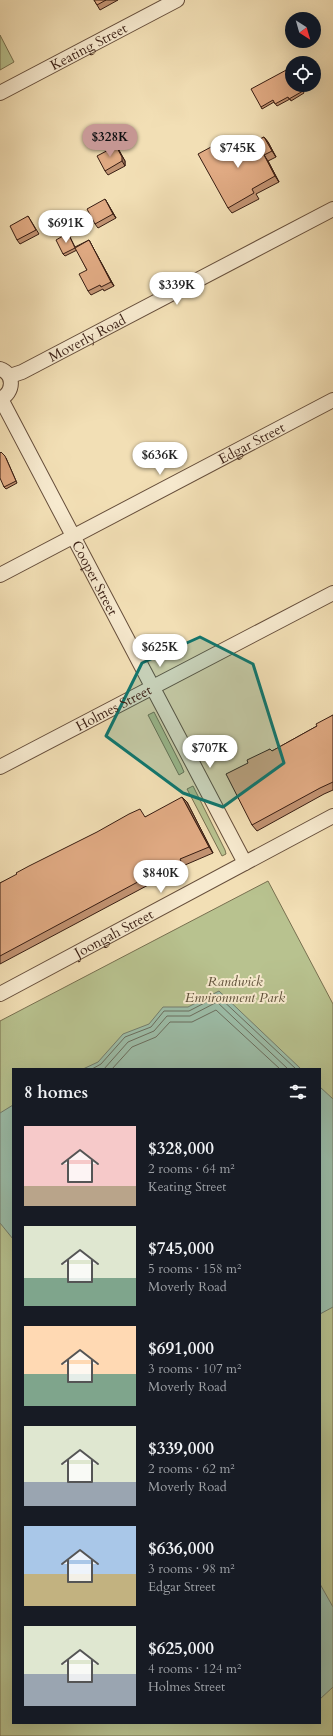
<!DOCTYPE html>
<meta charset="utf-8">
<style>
:root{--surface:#171b24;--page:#242831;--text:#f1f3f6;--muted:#9ea1a6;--accent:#c59692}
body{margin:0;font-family:Cardo,serif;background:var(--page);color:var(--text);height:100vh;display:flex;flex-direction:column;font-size:15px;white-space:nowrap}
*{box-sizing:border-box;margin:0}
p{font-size:13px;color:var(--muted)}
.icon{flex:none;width:22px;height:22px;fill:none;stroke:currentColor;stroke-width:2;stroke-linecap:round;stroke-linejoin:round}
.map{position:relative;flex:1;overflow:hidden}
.details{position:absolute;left:12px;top:1068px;width:309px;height:656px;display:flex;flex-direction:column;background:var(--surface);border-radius:0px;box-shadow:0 4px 16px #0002}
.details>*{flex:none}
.needle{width:26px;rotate:143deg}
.fabs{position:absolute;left:285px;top:12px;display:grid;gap:8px}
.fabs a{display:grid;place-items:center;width:36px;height:36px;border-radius:50%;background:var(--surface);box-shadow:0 4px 16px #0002;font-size:20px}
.price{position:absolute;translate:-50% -34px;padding:0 9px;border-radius:14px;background:#fff;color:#222;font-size:13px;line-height:26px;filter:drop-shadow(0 1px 2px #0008)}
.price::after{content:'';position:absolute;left:50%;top:24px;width:12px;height:9px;margin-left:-6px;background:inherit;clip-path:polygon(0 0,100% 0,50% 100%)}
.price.on{background:var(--accent);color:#111}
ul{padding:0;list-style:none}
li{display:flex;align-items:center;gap:12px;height:100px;padding:0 12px}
li span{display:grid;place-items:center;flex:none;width:112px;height:80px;border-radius:0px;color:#555}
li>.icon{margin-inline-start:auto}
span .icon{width:48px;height:48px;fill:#fffc;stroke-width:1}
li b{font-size:17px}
h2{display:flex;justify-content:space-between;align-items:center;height:48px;padding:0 12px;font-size:17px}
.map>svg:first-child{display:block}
</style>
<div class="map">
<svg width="333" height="1736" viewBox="0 0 333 1736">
<rect width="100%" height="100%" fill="#f2dfb5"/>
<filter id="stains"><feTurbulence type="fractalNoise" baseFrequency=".005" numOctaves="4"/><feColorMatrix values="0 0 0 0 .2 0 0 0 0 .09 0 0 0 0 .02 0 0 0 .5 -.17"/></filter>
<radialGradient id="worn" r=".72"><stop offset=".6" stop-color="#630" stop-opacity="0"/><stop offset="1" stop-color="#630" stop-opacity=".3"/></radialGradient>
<g fill="#b8c28f" stroke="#787050" fill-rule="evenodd">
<path d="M 0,35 L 14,62 L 0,70 Z"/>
<path d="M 154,712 L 181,765 L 184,772 L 179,775 L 148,715 Z"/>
<path d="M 193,786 L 225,850 L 226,854 L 222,856 L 187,789 Z"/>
<path d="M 268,881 L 333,1004 L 333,1736 L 0,1736 L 0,1021 ZM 13,1069 L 320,1069 L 320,1723 L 13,1723 Z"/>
</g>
<g fill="#9cbda8" stroke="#747d6c">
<path d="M 219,991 L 301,1069 L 83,1069 L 98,1062 L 123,1034 L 149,1024 L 163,1007 L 188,1007 Z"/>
<path d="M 320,1087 L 333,1099 L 333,1307 L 320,1314 Z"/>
<path d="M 13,1105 L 13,1239 L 0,1223 L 0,1113 Z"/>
<path d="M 320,1584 L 333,1607 L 333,1687 L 320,1699 Z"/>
</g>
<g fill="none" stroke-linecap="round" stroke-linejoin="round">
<g stroke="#6a6d5d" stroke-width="1">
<path d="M 92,1069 L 101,1064 L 125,1037 L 151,1027 L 164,1011 L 189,1011 L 218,996 L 296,1069"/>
<path d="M 104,1069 L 128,1042 L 154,1031 L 167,1016 L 190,1016 L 217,1002 L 288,1069"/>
<path d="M 112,1069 L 132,1047 L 156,1037 L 170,1022 L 192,1022 L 216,1010 L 280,1069"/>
</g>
<defs>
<g id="minor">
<path id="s1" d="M 0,93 L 177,0"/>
<path d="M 0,369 C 15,374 14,393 0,399"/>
<path id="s2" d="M 10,376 L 22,372 L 333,209"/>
<path id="s3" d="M 1,399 L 245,863"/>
<path id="s4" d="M 0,575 L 333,400"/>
<path id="s5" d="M 0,767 L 333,593"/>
<path id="s6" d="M 0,994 L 333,816"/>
</g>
</defs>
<use href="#minor" stroke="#664e3b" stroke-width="16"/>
<use href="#minor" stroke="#f7eacf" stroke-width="14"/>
</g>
<g fill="#c19271" stroke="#381d12">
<path d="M 94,0 L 118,0 L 100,10 Z"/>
<path d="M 290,68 L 292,71 L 292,85 L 300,85 L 304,93 L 291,101 L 290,99 L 277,106 L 274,102 L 262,109 L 261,107 Z"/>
<path d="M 264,137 L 268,142 L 276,157 L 268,161 L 279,182 L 256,194 L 259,199 L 232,213 L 228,208 L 230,145 L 233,150 L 253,143 Z"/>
<path d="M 119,150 L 125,161 L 125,166 L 108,175 L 105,171 Z"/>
<path d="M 105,199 L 116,218 L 98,228 L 95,224 Z"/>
<path d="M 28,216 L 39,234 L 20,244 L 17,240 Z"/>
<path d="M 68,233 L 75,247 L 89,240 L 91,244 L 114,286 L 104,291 L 103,289 L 91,295 L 88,291 L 87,270 L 77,250 L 65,256 L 63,254 Z"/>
<path d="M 6,458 L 17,483 L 6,489 L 4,487 Z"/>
<path d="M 333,715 L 333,790 L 324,794 L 257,831 L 252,825 L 248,763 L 270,749 L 272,751 L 317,726 Z"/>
<path d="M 187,802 L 213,853 L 185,865 L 185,867 L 152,883 L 0,964 L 0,883 L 145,817 Z"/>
</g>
<g fill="#9d775c" stroke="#381d12">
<path d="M 264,137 L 268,142 L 276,157 L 272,151 Z"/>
<path d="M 116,146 L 125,161 L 125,166 L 122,161 Z"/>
<path d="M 264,155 L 268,161 L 279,182 L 275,176 Z"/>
<path d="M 105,199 L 108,204 L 116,218 L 113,214 Z"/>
<path d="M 89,240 L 91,244 L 114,286 L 111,282 Z"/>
<path d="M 182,797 L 187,802 L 213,853 L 209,847 Z"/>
</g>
<g fill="#e0aa83" stroke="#381d12">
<path d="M 94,0 L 106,0 L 97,5 Z"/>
<path d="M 290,68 L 292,72 L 292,85 L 299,85 L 303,91 L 289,99 L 288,97 L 275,104 L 273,100 L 261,107 L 251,89 Z"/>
<path d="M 264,137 L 272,151 L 264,155 L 275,176 L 252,189 L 254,193 L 228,208 L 198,154 L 226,139 L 233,151 L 251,140 L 252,143 Z"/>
<path d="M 116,146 L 122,157 L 122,161 L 105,171 L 97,156 Z"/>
<path d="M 105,199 L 113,214 L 95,224 L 87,209 Z"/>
<path d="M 28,216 L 36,230 L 17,240 L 10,226 Z"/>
<path d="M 68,233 L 75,248 L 63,254 L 56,240 Z"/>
<path d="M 89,240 L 111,282 L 101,287 L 100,285 L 88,291 L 79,274 L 87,270 L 75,248 Z"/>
<path d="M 1,452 L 5,456 L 16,481 L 4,487 L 0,478 L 0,453 Z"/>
<path d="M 333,715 L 333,782 L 320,788 L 252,825 L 226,774 L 248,763 L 247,760 L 270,749 L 272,751 L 317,726 L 316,724 Z"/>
<path d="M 182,797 L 209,847 L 180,859 L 181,861 L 147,877 L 0,956 L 0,883 L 17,874 L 16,873 L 29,866 L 97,832 L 129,814 L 140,809 L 145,817 Z"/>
</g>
<path fill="#0f766e" fill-opacity="0.2" stroke="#0f766e" stroke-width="3" stroke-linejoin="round" d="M 200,637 L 253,664 L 284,763 L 223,807 L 183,793 L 106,736 L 142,663 Z"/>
<g text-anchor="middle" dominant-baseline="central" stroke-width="4" stroke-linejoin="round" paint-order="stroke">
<g font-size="14" fill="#381d12" stroke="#f7eacf">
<text stroke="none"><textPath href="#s1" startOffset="100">Keating Street</textPath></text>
<text stroke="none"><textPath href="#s2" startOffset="86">Moverly Road</textPath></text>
<text stroke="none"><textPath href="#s4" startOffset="284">Edgar Street</textPath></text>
<text stroke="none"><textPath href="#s3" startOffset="202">Cooper Street</textPath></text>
<text stroke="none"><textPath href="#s5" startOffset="128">Holmes Street</textPath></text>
<text stroke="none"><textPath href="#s6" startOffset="129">Joongah Street</textPath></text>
</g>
<g font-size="14" font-style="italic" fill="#5e4f38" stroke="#f7eacf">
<text x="235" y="981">Randwick<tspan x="235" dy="16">Environment Park</tspan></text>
</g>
</g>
<rect width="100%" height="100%" filter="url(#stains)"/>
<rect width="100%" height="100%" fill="url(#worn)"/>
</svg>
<div class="fabs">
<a><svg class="needle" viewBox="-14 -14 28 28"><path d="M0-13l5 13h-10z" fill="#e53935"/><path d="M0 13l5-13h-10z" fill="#9ea1a6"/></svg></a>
<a><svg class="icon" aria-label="locate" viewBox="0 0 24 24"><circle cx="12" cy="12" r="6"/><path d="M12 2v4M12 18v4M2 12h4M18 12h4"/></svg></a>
</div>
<b class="price on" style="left:110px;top:158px">$328K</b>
<b class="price" style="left:238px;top:169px">$745K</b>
<b class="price" style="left:66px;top:244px">$691K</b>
<b class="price" style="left:177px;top:306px">$339K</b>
<b class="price" style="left:160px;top:476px">$636K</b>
<b class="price" style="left:160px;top:668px">$625K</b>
<b class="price" style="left:210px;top:769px">$707K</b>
<b class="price" style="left:161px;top:894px">$840K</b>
<section class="details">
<h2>8 homes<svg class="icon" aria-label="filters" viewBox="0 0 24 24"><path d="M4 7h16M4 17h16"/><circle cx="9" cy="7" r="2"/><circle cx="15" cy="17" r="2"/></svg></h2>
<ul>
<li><span style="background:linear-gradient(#f6c9c9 75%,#b9a48a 0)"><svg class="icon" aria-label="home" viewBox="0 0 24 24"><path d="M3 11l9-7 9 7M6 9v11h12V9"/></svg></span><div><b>$328,000</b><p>2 rooms · 64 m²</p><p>Keating Street</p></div></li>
<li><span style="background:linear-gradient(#dfe7d0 65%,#7fa58c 0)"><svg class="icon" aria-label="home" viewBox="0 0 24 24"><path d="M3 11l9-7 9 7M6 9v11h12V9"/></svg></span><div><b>$745,000</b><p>5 rooms · 158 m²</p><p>Moverly Road</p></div></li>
<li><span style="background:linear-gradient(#ffd9b3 60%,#7fa58c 0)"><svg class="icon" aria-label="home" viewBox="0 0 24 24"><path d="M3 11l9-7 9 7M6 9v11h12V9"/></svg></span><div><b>$691,000</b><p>3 rooms · 107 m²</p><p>Moverly Road</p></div></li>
<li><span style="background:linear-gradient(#dfe7d0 70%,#9aa5b1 0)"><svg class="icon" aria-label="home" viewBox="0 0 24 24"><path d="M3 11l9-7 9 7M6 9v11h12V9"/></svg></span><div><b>$339,000</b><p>2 rooms · 62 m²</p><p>Moverly Road</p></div></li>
<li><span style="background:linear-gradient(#a9c7e8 60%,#c2b280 0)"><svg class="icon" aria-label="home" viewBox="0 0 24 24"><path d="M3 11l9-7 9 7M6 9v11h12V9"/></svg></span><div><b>$636,000</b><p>3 rooms · 98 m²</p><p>Edgar Street</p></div></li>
<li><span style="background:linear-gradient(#dfe7d0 60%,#9aa5b1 0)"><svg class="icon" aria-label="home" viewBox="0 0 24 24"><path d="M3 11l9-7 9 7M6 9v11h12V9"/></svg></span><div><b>$625,000</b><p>4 rooms · 124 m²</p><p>Holmes Street</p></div></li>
</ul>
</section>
</div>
